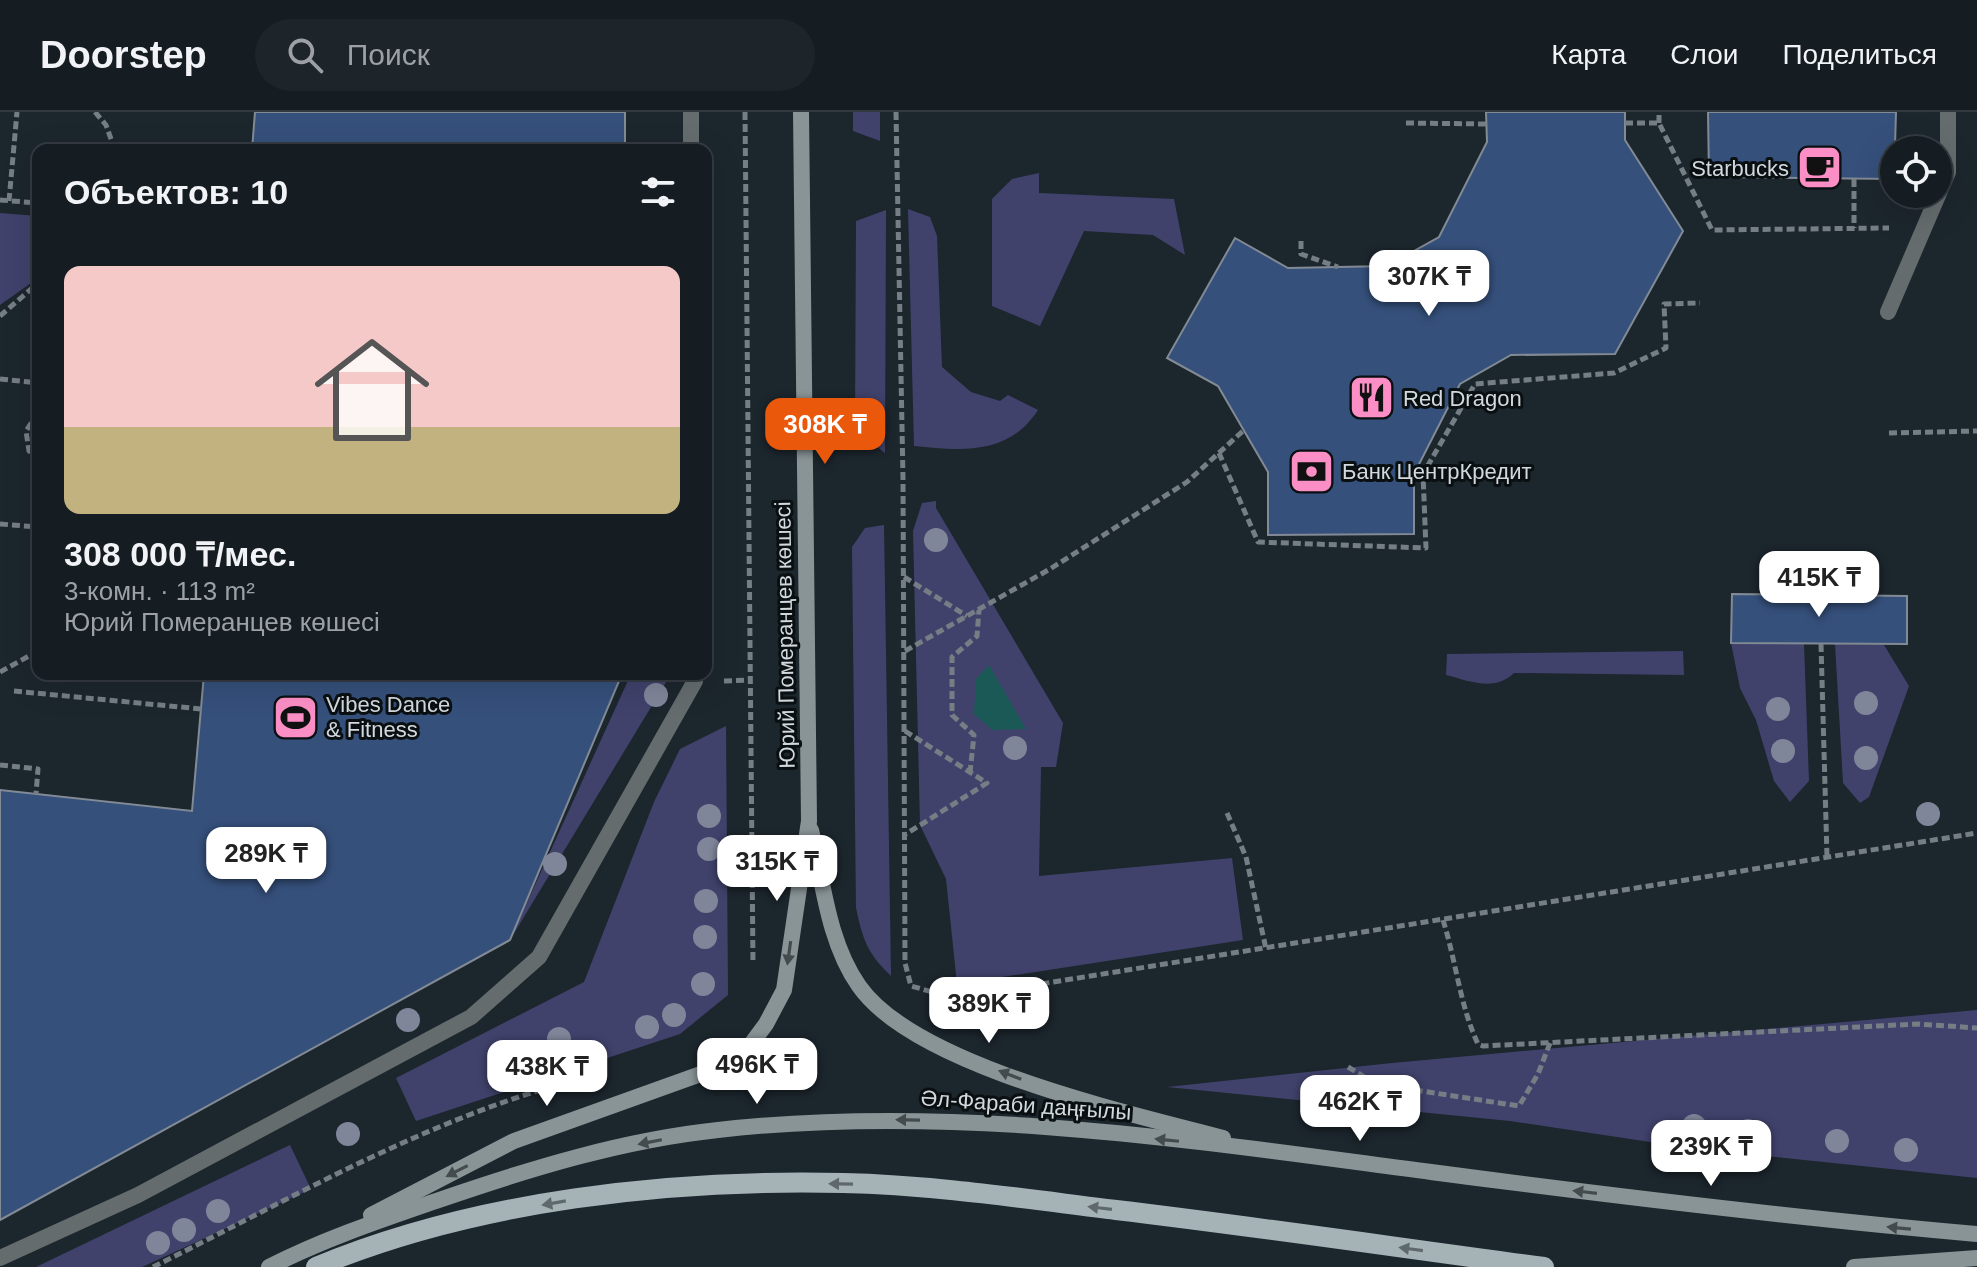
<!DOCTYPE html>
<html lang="ru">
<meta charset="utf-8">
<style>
:root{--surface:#151c22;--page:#1e252a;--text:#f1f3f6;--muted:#9da1a5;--line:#343a40;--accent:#ea580c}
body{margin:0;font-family:Helvetica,sans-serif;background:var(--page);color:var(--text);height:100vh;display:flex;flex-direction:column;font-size:30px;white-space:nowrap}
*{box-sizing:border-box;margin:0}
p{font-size:26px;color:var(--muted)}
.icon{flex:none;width:44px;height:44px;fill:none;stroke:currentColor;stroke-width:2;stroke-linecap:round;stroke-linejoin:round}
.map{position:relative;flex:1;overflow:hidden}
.side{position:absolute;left:32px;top:32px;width:680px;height:536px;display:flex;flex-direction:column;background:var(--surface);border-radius:16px;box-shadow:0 8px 32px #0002,0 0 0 2px var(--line)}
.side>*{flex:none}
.buttons{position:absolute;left:1880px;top:24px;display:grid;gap:16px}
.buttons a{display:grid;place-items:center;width:72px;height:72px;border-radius:50%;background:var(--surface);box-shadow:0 8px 32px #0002,0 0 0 2px var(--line);font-size:40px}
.price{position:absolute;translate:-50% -68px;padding:0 18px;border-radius:16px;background:#fff;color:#222;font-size:26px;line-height:52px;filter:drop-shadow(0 2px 4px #0008)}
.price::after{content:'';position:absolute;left:50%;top:48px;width:24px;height:18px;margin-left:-12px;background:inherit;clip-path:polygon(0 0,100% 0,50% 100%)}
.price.on{background:var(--accent);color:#fff}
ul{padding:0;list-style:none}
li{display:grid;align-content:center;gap:16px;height:424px;padding:0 32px}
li+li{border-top:2px solid var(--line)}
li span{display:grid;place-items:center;height:248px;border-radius:16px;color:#555}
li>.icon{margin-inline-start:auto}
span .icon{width:144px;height:144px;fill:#fffc;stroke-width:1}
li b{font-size:34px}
h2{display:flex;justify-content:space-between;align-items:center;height:96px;padding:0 32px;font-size:34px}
header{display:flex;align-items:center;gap:48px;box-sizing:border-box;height:112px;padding:0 40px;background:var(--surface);border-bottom:2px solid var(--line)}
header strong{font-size:38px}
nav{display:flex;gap:44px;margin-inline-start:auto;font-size:28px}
.search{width:560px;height:72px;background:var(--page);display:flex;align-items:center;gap:20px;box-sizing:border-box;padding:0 28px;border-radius:44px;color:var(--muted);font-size:30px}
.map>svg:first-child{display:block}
</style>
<header>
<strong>Doorstep</strong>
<div class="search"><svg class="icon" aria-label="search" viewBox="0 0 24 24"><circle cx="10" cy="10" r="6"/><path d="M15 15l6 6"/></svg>Поиск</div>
<nav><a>Карта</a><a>Слои</a><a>Поделиться</a></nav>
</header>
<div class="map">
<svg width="1977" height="1155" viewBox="0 0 1977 1155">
<rect width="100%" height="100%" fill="#1c262d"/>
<g fill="#41426c">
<path d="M 853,0 L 880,0 L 880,29 L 853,19 Z"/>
<path d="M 1039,61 L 1039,81 L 1174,87 L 1185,143 L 1153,123 L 1084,119 L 1040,214 L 992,194 L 992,87 L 1012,67 Z"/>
<path d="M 908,97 L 930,105 L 937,124 L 942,255 L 971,280 L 1000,289 L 1008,283 L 1038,298 C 1009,343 962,339 914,334 Z"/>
<path d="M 886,98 L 885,341 L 855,318 L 856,109 Z"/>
<path d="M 0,101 L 38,104 L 38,166 L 0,193 Z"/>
<path d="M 936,389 L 936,396 L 1063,611 L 1056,655 L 1041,655 L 1039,764 L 1232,746 L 1243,828 L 957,872 L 946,767 L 920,713 L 913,419 L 922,391 Z"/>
<path d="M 884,413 L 891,864 C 867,841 863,828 856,796 L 852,435 L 865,416 Z"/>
<path d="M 1731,531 L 1804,532 L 1809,669 L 1790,690 L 1774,669 L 1756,608 L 1740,576 Z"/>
<path d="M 1835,532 L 1884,533 L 1909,574 L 1869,685 L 1860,691 L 1843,671 Z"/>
<path d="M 1683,539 L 1684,563 L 1514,561 C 1495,580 1469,569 1446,563 L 1447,542 Z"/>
<path d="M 631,562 L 671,562 L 510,828 Z"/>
<path d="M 726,614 L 728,883 L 680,922 L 416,1009 L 396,966 L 584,870 L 654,690 L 680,637 Z"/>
<path d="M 1977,898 L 1977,1066 L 1690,1036 L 1510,1009 L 1167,975 L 1392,951 Z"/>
<path d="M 290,1033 L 311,1077 L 142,1155 L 36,1155 Z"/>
</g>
<path fill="#1a5956" d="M 989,553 L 1026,617 L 992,618 L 974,602 L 976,567 Z"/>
<g fill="#35507b" stroke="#828a95" stroke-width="2">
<path d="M 255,0 L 625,0 L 625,38 L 252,38 Z"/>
<path d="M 1486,0 L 1625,0 L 1625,28 L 1683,119 L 1615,242 L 1511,243 L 1460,272 L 1414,362 L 1414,422 L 1268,423 L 1268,360 L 1218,274 L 1167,246 L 1235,126 L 1288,156 L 1387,154 L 1439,125 L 1487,30 Z"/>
<path d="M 1708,0 L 1896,0 L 1894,67 L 1709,65 Z"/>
<path d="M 1732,482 L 1907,484 L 1907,532 L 1731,531 Z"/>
<path d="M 204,562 L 622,562 L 510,828 L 0,1108 L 0,678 L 192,699 Z"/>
</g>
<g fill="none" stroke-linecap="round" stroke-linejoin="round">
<g stroke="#757e84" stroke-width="5" stroke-dasharray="8 4" stroke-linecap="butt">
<path d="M 95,0 L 106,13 L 115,38"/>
<path d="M 745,0 L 753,851"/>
<path d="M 896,0 L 903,367 L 905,851 L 911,874 L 954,886 L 1977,721"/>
<path d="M 1406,11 L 1487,12"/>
<path d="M 1625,11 L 1659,11 L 1712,118 L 1889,116"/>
<path d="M 1659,11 L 1659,0"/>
<path d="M 1854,67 L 1854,116"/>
<path d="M 0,88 L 38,91"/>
<path d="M 9,89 L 17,0"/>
<path d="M 1301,129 L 1301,142 L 1338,155"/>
<path d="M 0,204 L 38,171"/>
<path d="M 0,267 L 38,271"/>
<path d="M 38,301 L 26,319 L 29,339 L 38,347"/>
<path d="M 1889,321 L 1977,319"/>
<path d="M 1219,341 L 1258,430 L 1426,436 L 1423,362 L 1475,272 L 1614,261 L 1666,236 L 1664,192 L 1700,191"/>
<path d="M 0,412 L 38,415"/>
<path d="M 904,465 L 967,504"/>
<path d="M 1821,532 L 1827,745"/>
<path d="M 905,539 L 1050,457 L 1187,370 L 1244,318"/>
<path d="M 0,560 L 38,539"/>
<path d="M 724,569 L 750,568"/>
<path d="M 14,579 L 201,597"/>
<path d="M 905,619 L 987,671 L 906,722"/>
<path d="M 0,653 L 38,657 L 36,682"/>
<path d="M 970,661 L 974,623 L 952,603 L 952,545 L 977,524 L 979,498"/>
<path d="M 1227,701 L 1246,745 L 1266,837"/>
<path d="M 1443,808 C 1456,849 1460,894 1478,932 L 1483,934 L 1918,912 L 1977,916"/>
<path d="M 1348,955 L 1376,972 L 1519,994 L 1538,962 L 1550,931"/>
<path d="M 153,1155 C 293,1086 435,1002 588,965"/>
</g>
<g stroke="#656c6d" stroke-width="16">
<path d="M 691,0 L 691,38"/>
<path d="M 1888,200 L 1948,60 L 1948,0"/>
<path d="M 0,1146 L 138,1083 L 471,905 L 539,845 L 695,569 L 695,562"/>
</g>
<g stroke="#899497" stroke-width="16">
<path d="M 811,718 C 823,770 828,830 859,874 C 915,954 1129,1001 1223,1026"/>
<path d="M 371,1103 L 514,1029 L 709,959 L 746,939 L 766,912 L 784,878 L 809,709 L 801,0"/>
<path d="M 269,1155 C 324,1127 381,1108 439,1088 C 529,1057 623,1028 718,1018 C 955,991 1195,1029 1431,1060 C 1613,1084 1794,1106 1977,1122"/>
<path d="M 1854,1155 L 1977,1146"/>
</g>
<path stroke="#a5b3b7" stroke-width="20" d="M 316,1155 C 476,1088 671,1067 843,1071 C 934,1073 1026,1087 1116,1098 C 1259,1115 1401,1136 1544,1155"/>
</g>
<g fill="#80869a">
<circle cx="936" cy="428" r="12"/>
<circle cx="656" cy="583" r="12"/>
<circle cx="1866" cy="591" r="12"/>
<circle cx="1778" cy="597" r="12"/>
<circle cx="1015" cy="636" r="12"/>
<circle cx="1783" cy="639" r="12"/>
<circle cx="1866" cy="646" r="12"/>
<circle cx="1928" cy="702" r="12"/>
<circle cx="709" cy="704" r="12"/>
<circle cx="709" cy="737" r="12"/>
<circle cx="555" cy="752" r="12"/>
<circle cx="706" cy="789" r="12"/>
<circle cx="705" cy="825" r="12"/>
<circle cx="703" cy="872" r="12"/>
<circle cx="674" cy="903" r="12"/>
<circle cx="408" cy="908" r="12"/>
<circle cx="647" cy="915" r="12"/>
<circle cx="559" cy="927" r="12"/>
<circle cx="1694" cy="1014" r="12"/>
<circle cx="1748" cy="1019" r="12"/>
<circle cx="348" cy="1022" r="12"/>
<circle cx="1837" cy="1029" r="12"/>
<circle cx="1906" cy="1038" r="12"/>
<circle cx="218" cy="1099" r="12"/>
<circle cx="184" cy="1118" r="12"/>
<circle cx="158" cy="1131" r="12"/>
</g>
<defs><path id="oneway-solid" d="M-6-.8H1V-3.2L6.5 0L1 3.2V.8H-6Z" transform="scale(2)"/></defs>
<g fill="#434b4e">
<use href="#oneway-solid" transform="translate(789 841) rotate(98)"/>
<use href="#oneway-solid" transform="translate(1010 963) rotate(-159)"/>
<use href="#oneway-solid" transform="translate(908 1008) rotate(-179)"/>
<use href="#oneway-solid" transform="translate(1167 1028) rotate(-174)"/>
<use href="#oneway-solid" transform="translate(650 1030) rotate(169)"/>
<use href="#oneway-solid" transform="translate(457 1059) rotate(153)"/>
<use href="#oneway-solid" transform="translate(1585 1080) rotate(-173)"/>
<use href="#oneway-solid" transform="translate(1899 1116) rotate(-175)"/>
</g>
<g fill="#5f696d">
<use href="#oneway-solid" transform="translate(841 1072) rotate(-179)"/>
<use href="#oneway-solid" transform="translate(554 1091) rotate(170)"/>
<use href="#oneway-solid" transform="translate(1100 1096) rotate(-173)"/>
<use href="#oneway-solid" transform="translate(1411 1137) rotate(-172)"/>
</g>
<defs>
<symbol id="cafe-square" viewBox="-11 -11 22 22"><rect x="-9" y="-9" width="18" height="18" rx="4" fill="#fb8fc5" stroke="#0a0f12"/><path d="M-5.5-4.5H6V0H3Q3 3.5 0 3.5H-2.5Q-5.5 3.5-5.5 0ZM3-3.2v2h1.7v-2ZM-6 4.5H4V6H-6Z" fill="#111"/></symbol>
<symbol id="restaurant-square" viewBox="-11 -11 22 22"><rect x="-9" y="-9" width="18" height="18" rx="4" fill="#fb8fc5" stroke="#0a0f12"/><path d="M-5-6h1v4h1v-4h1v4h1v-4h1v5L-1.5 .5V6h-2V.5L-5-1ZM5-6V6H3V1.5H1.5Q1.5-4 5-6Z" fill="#111"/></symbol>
<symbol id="bank-square" viewBox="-11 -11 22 22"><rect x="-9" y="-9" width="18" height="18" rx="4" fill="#fb8fc5" stroke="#0a0f12"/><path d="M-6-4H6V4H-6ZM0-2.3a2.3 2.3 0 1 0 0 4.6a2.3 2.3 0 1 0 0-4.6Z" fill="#111"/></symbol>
<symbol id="stadium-square" viewBox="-11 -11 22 22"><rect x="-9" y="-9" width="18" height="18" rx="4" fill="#fb8fc5" stroke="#0a0f12"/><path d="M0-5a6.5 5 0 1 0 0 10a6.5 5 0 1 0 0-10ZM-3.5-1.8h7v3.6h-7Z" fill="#111"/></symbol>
</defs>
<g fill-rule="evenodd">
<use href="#cafe-square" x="1794" y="30" width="51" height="51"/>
<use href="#restaurant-square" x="1346" y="260" width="51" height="51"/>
<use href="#bank-square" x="1286" y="334" width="51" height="51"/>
<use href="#stadium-square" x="270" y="580" width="51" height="51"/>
</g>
<g text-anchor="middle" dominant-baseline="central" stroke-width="6" stroke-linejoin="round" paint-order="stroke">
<g font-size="22" fill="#d2d9de" stroke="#0a0f12" text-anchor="start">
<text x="1789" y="56" text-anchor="end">Starbucks</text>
<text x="1403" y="286">Red Dragon</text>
<text x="1342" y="359">Банк ЦентрКредит</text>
<text x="326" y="592">Vibes Dance<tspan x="326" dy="25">&amp; Fitness</tspan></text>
</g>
<g font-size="22" fill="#d2d9de" stroke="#0a0f12">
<text transform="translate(785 523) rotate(-91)">Юрий Померанцев көшесі</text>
<text transform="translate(1026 993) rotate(4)">Әл-Фараби даңғылы</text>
</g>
</g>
</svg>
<div class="buttons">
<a><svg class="icon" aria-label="locate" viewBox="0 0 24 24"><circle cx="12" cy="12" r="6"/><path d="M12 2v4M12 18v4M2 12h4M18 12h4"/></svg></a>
</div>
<b class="price" style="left:1429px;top:206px">307K ₸</b>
<b class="price on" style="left:825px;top:354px">308K ₸</b>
<b class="price" style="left:1819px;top:507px">415K ₸</b>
<b class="price" style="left:266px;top:783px">289K ₸</b>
<b class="price" style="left:777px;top:791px">315K ₸</b>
<b class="price" style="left:989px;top:933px">389K ₸</b>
<b class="price" style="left:757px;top:994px">496K ₸</b>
<b class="price" style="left:547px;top:996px">438K ₸</b>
<b class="price" style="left:1360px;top:1031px">462K ₸</b>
<b class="price" style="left:1711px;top:1076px">239K ₸</b>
<section class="side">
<h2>Объектов: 10<svg class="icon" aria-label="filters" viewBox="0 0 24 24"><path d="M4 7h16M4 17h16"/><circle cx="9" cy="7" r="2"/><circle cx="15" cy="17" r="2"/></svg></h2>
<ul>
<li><span style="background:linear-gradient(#f6c9c9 65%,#c2b280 0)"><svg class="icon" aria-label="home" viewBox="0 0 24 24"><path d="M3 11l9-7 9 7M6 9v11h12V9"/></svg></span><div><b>308 000 ₸/мес.</b><p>3-комн. · 113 m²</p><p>Юрий Померанцев көшесі</p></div></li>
</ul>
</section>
</div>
